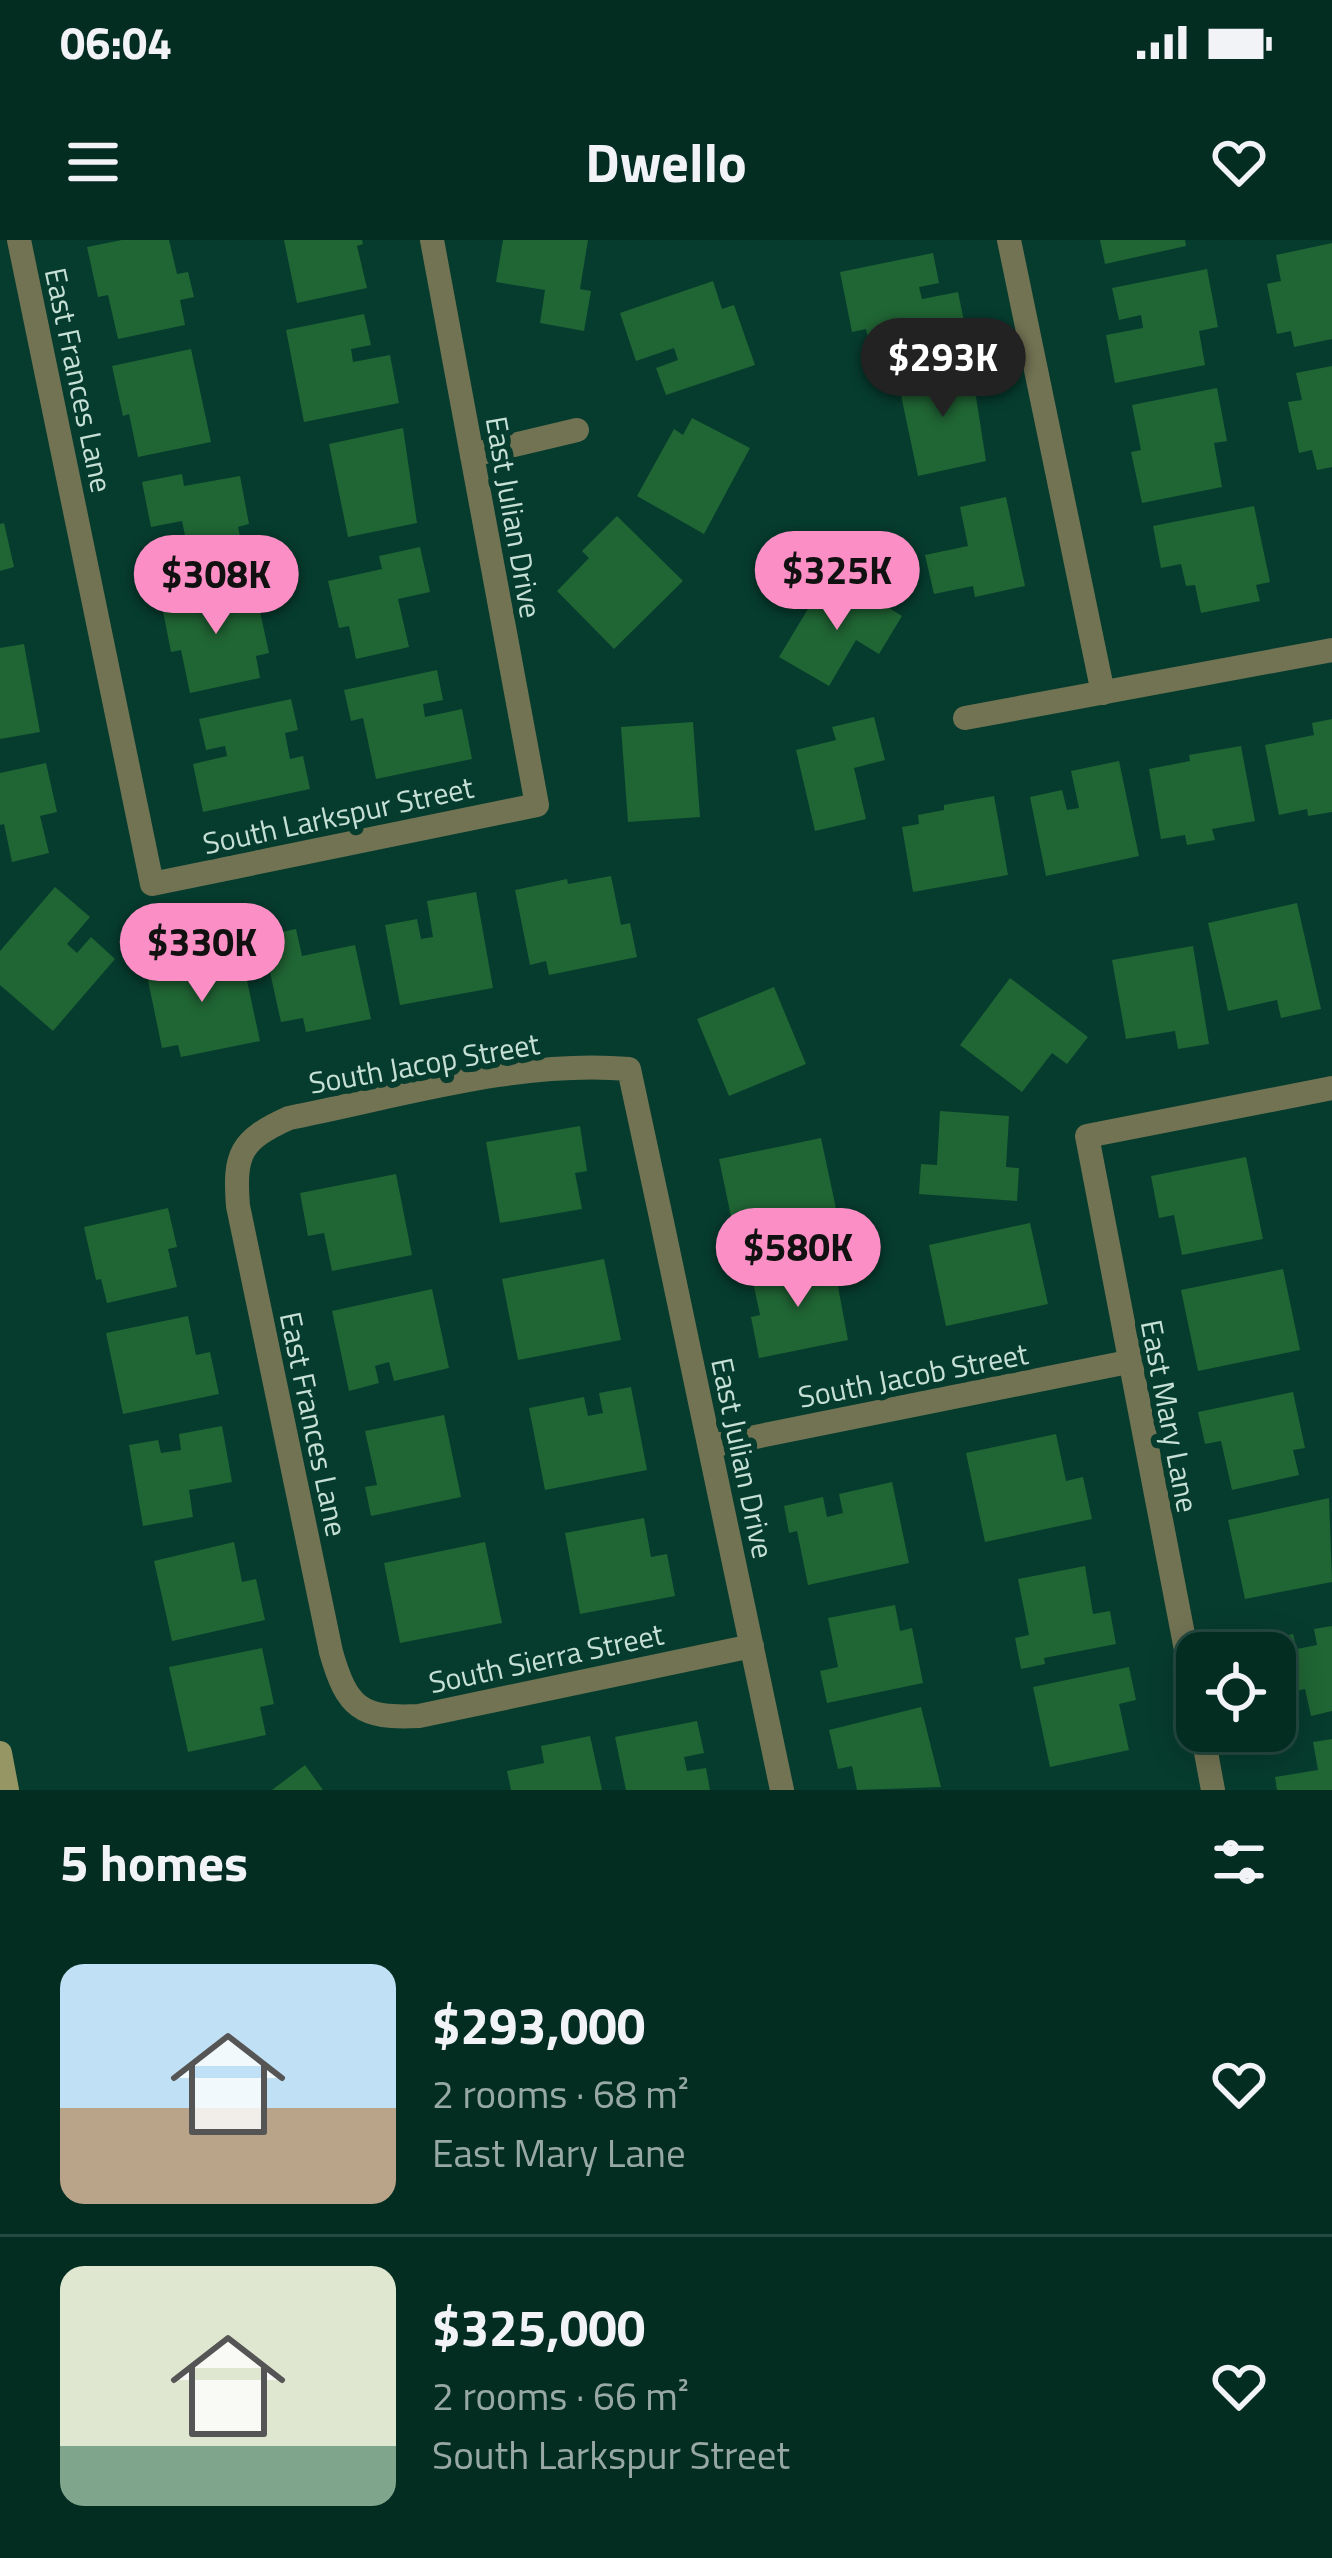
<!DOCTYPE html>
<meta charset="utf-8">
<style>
:root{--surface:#042d22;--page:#0d352a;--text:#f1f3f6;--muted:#97a8a5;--line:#254940;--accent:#fb8fc5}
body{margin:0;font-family:"Titillium Web",sans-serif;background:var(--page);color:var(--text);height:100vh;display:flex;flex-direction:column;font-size:45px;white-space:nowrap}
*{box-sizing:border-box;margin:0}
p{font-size:39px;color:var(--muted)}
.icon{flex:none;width:66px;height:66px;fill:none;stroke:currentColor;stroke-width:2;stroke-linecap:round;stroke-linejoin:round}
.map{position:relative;height:1550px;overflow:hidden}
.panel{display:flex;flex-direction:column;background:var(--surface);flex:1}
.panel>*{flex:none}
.buttons{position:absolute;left:1176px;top:1392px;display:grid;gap:24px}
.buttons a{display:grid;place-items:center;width:120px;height:120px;border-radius:24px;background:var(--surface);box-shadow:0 6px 30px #0003,0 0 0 3px var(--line);font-size:60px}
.price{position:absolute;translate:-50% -102px;padding:0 27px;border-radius:42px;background:var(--accent);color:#111;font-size:39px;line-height:78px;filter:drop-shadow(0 3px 6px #0008)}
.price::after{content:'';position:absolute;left:50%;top:72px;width:36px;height:27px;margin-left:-18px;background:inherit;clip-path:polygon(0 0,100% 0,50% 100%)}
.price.current{background:#222;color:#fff}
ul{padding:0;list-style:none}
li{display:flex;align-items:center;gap:36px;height:300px;padding:0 60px}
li+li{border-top:3px solid var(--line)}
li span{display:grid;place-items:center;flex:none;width:336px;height:240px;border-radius:24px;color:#555}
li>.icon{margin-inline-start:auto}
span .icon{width:144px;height:144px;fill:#fffc;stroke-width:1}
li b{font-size:51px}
h2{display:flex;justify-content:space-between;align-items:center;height:144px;padding:0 60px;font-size:51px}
.status{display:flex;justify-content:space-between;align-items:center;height:84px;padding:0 60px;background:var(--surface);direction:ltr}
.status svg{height:33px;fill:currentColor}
header{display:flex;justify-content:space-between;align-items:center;height:156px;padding:0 60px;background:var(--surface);font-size:54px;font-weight:700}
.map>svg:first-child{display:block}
</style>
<div class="status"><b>06:04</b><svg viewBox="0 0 49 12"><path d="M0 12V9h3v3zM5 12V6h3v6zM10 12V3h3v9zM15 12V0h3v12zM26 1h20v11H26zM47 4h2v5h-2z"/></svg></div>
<header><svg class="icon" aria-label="menu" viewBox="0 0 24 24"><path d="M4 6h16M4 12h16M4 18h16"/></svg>Dwello<svg class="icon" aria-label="heart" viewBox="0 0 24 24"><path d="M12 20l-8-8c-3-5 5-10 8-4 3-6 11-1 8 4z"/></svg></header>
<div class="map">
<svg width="1332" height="1550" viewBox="0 0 1332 1550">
<rect width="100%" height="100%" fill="#063c2e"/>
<g fill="#206534">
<path d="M 122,0 L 169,0 L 177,34 L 188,32 L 194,57 L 180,60 L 185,85 L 118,99 L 108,55 L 98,57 L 87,7 Z"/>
<path d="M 284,0 L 362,0 L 363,4 L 357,6 L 367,48 L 297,63 Z"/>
<path d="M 503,0 L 588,0 L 580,49 L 591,51 L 584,91 L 540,83 L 545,50 L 496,42 Z"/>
<path d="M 1100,0 L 1185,0 L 1186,6 L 1105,24 Z"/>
<path d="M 1332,3 L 1332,99 L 1294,107 L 1291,91 L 1277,94 L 1267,44 L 1281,41 L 1276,15 Z"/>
<path d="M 933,13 L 939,43 L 919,47 L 922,59 L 958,52 L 968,101 L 948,104 L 951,115 L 875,131 L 866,89 L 852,92 L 840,32 Z"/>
<path d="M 1207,29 L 1218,87 L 1199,91 L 1205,125 L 1115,143 L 1106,95 L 1143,88 L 1141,75 L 1119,80 L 1112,48 Z"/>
<path d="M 713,41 L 722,69 L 734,65 L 755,125 L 666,155 L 656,128 L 678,120 L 674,108 L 636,121 L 620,73 Z"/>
<path d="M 364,74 L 371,105 L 351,109 L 353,122 L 390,115 L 399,163 L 304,182 L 286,90 Z"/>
<path d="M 191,109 L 211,202 L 138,217 L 129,174 L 123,176 L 112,126 Z"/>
<path d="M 971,125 L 986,221 L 918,236 L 898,141 Z"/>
<path d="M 1332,126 L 1332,227 L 1317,230 L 1312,210 L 1299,213 L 1288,162 L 1302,160 L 1296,133 Z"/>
<path d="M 1217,148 L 1227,201 L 1214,203 L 1222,247 L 1142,263 L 1131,212 L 1141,210 L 1132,165 Z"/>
<path d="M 692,178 L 750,208 L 704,294 L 637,256 L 674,189 L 683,195 Z"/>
<path d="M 403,188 L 417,283 L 348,297 L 329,204 Z"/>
<path d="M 182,234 L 184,246 L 240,236 L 249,284 L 238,287 L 246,323 L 193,334 L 182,281 L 151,287 L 142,242 Z"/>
<path d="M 1006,257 L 1025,346 L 975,357 L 973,346 L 934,354 L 925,315 L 968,306 L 960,267 Z"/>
<path d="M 1254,266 L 1270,342 L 1256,345 L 1260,361 L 1201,373 L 1195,345 L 1186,346 L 1181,324 L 1161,328 L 1153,286 Z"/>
<path d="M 617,276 L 683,341 L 614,409 L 557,351 L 589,318 L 582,311 Z"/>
<path d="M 4,283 L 14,327 L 0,331 L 0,284 Z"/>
<path d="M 420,307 L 430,352 L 398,359 L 409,407 L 356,419 L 349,386 L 339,388 L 328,341 L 382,329 L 379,316 Z"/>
<path d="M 823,344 L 865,369 L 871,357 L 902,376 L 879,414 L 856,400 L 829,446 L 779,417 Z"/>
<path d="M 240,345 L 243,361 L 257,358 L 269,413 L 256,416 L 260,438 L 190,453 L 181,410 L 171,412 L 161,361 Z"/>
<path d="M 24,404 L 40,492 L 0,499 L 0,408 Z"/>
<path d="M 437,430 L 443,460 L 423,464 L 425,477 L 462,469 L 472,519 L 376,539 L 363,478 L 351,481 L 344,450 Z"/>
<path d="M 291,459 L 298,490 L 285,493 L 290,519 L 303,516 L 310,549 L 203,572 L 193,524 L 227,516 L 225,506 L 206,510 L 199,479 Z"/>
<path d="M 874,477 L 885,520 L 854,528 L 866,579 L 815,591 L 796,510 L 836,500 L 832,487 Z"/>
<path d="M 1332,479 L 1332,572 L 1308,576 L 1307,569 L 1279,575 L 1265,505 L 1314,495 L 1312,483 Z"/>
<path d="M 693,482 L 700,577 L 628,582 L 621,487 Z"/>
<path d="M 1241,506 L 1255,581 L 1212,589 L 1215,600 L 1187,605 L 1185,595 L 1161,599 L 1149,529 L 1190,521 L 1189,515 Z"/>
<path d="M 1119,521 L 1139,616 L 1046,636 L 1030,557 L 1062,550 L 1067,570 L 1079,568 L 1071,531 Z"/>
<path d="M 46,523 L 57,572 L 40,576 L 49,613 L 12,622 L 4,584 L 0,585 L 0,533 Z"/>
<path d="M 994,556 L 1008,635 L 913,652 L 902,587 L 919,584 L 918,575 L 944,570 L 944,565 Z"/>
<path d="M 611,636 L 621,685 L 630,683 L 637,717 L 549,735 L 546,721 L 530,725 L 515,650 L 567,639 L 568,644 Z"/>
<path d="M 55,647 L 90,677 L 67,704 L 77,713 L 91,697 L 115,719 L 53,791 L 0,745 L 0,711 Z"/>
<path d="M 476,652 L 493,748 L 400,765 L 385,685 L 417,679 L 421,699 L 433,697 L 427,661 Z"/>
<path d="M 1297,663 L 1321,769 L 1281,778 L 1277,760 L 1228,771 L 1208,683 Z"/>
<path d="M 296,689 L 302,716 L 355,705 L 371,779 L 306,792 L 303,778 L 281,782 L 262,696 Z"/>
<path d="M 1193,706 L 1209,804 L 1178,809 L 1175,791 L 1126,799 L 1112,720 Z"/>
<path d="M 197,715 L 198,721 L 223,716 L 225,726 L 243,722 L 260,801 L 181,817 L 178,805 L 162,808 L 145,726 Z"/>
<path d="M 1010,738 L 1088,797 L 1067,824 L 1052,813 L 1022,852 L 960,805 Z"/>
<path d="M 774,747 L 806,824 L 729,856 L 697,779 Z"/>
<path d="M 940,871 L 1009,876 L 1006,927 L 1019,928 L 1017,961 L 919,954 L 921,924 L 937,925 Z"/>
<path d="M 580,886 L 587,931 L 575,933 L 582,969 L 500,983 L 486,902 Z"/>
<path d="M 821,898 L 838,978 L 755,996 L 757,1006 L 738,1010 L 719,919 Z"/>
<path d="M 1246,917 L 1263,999 L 1182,1015 L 1174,975 L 1159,978 L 1151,936 Z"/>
<path d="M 396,934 L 412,1015 L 332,1031 L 324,993 L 308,996 L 300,953 Z"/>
<path d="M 168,968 L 177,1007 L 168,1009 L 177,1047 L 107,1063 L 101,1039 L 96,1040 L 84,987 Z"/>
<path d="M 1030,983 L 1048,1064 L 946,1086 L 929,1005 Z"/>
<path d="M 604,1019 L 621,1100 L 518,1120 L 502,1039 Z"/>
<path d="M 833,1020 L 848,1100 L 759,1118 L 751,1077 L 760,1075 L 752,1037 Z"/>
<path d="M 1283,1029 L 1300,1110 L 1198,1131 L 1181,1050 Z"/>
<path d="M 432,1049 L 449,1128 L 394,1141 L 389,1122 L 375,1126 L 379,1143 L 349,1151 L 332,1071 Z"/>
<path d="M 188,1076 L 196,1115 L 210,1112 L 219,1154 L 123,1174 L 106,1093 Z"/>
<path d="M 631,1147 L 647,1230 L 545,1250 L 529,1168 L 584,1157 L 588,1176 L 603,1173 L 599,1153 Z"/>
<path d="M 1293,1152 L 1305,1208 L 1293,1210 L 1299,1235 L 1232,1250 L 1221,1201 L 1205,1204 L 1198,1172 Z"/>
<path d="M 444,1175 L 461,1257 L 371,1276 L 365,1247 L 377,1245 L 365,1191 Z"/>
<path d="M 222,1186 L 232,1242 L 189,1250 L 193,1277 L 143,1286 L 129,1205 L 158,1200 L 161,1213 L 181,1210 L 179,1194 Z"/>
<path d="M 1056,1194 L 1066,1241 L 1083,1237 L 1092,1279 L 985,1302 L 966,1213 Z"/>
<path d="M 892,1242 L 909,1323 L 808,1345 L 797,1291 L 789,1293 L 784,1266 L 823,1257 L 827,1277 L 843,1273 L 839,1254 Z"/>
<path d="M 1329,1258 L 1332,1342 L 1245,1359 L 1228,1280 Z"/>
<path d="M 644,1278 L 651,1317 L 667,1314 L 675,1356 L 580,1374 L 565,1293 Z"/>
<path d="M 234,1302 L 242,1342 L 256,1339 L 265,1380 L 172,1401 L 154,1321 Z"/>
<path d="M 485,1302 L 502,1383 L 400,1403 L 384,1323 Z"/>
<path d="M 1085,1326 L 1093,1374 L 1110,1371 L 1116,1404 L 1044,1418 L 1045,1424 L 1021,1429 L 1015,1398 L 1029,1395 L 1018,1339 Z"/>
<path d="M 895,1365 L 900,1391 L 912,1388 L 923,1443 L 827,1463 L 820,1431 L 838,1427 L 828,1378 Z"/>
<path d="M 1332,1386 L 1332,1471 L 1311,1476 L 1305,1449 L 1275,1455 L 1275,1413 L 1255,1413 L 1253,1403 L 1293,1394 L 1297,1409 L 1317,1405 L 1314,1389 Z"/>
<path d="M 262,1408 L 274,1464 L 260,1467 L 266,1495 L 188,1512 L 169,1427 Z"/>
<path d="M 1129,1427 L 1136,1460 L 1119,1464 L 1129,1510 L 1050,1527 L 1033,1447 Z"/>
<path d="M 921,1467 L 941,1547 L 857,1550 L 852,1526 L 838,1529 L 829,1490 Z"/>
<path d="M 697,1481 L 704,1513 L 684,1517 L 687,1531 L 706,1528 L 710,1550 L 626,1550 L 615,1497 Z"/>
<path d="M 590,1496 L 602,1550 L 511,1550 L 507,1531 L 544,1523 L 541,1506 Z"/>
<path d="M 1332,1499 L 1332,1550 L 1277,1550 L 1275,1537 L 1318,1530 L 1313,1502 Z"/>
<path d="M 305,1525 L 323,1550 L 272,1550 Z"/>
</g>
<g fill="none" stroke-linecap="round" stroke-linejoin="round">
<g stroke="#727353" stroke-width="24">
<path d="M 19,0 L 152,644 L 537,565 L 432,0"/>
<path d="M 1009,0 L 1103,453"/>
<path d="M 472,215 L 577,190"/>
<path d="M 965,478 L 1332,410"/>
<path d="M 710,1206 L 1128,1122"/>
<path d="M 752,1406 L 419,1476 C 361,1479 347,1468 331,1412 L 238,966 C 234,914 240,900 289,878 C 397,857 519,819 629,829 C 681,1069 732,1309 782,1550"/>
<path d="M 1197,1467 L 1087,896 L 1332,848"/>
<path d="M 1202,1491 L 1213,1550"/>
</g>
<path stroke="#959663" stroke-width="24" d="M 0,1513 L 7,1550"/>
</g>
<g text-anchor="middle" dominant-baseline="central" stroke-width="12" stroke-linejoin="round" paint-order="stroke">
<g font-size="30" fill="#c7e0d6" stroke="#063c2e">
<text transform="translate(79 140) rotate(78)">East Frances Lane</text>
<text transform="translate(514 277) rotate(80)">East Julian Drive</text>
<text transform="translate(338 575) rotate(-12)">South Larkspur Street</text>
<text transform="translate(424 823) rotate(-10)">South Jacop Street</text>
<text transform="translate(913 1135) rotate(-11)">South Jacob Street</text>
<text transform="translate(1170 1176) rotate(79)">East Mary Lane</text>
<text transform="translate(314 1184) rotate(78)">East Frances Lane</text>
<text transform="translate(743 1218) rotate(78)">East Julian Drive</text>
<text transform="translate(546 1418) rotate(-12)">South Sierra Street</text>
</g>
</g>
</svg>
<div class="buttons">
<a><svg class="icon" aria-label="locate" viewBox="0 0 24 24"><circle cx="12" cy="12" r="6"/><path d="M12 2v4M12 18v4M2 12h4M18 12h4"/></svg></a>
</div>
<b class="price current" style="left:943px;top:180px">$293K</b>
<b class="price" style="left:837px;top:393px">$325K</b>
<b class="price" style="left:216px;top:397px">$308K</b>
<b class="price" style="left:202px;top:765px">$330K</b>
<b class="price" style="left:798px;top:1070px">$580K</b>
</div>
<section class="panel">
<h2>5 homes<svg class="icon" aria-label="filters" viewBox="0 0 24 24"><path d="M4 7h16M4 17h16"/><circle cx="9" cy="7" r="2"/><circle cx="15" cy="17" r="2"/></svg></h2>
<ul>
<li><span style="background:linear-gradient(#bfe0f5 60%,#b9a48a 0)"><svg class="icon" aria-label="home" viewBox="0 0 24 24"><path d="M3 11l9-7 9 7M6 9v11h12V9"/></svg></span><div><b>$293,000</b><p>2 rooms · 68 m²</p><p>East Mary Lane</p></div><svg class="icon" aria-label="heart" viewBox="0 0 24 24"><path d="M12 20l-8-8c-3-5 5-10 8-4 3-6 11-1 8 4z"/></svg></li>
<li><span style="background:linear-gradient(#dfe7d0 75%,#7fa58c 0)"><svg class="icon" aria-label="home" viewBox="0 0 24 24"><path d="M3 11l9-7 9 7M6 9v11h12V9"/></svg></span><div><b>$325,000</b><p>2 rooms · 66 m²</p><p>South Larkspur Street</p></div><svg class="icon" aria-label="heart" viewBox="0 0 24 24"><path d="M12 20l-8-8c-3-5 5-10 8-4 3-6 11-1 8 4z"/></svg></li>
</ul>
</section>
